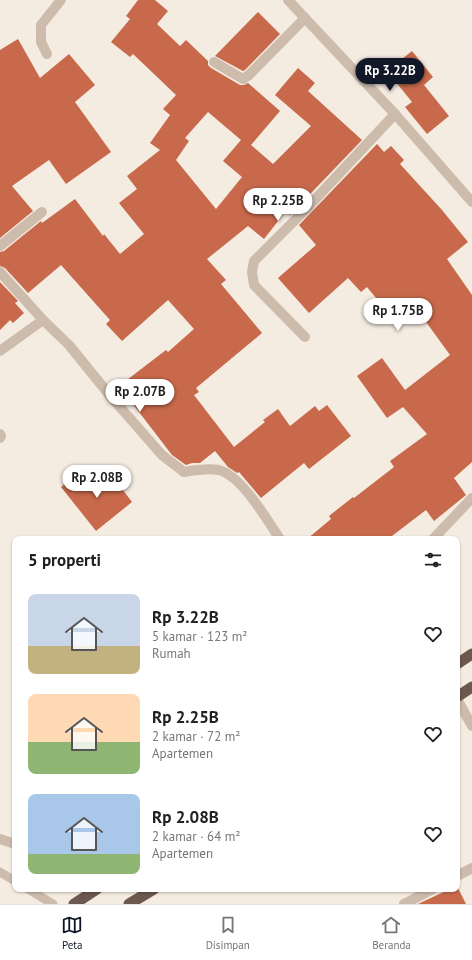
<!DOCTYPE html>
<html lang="id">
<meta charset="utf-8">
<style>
:root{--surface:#fff;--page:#f6f6f6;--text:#222;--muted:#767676;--line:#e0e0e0;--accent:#111827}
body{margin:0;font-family:"PT Sans",sans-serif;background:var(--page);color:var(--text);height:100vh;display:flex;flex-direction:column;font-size:15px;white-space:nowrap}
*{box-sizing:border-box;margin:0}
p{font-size:13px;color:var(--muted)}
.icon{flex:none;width:22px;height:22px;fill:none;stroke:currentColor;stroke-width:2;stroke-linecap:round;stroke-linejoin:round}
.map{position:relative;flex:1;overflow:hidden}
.details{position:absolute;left:12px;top:536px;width:448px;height:356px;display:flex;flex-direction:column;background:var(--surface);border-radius:8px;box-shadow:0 1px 3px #0004}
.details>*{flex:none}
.price{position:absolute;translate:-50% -34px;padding:0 9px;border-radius:14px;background:#fff;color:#222;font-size:13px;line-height:26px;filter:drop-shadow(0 1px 2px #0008)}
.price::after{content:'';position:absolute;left:50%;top:24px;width:12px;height:9px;margin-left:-6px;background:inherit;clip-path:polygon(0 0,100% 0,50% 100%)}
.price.active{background:var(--accent);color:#fff}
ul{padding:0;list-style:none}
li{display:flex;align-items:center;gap:12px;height:100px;padding:0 16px}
li span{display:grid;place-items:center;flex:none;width:112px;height:80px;border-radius:8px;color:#555}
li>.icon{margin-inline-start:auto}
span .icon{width:48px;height:48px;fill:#fffc;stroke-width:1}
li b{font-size:17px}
h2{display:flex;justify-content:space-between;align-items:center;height:48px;padding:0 16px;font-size:17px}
.dock{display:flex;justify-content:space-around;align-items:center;height:56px;border-top:1px solid var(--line);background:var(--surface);font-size:11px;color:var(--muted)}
.dock a{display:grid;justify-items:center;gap:2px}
.dock .active{color:var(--accent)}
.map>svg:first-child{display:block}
</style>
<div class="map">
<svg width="472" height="904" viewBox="0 0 472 904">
<rect width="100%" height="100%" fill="#f4ebe1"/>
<g fill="#c8694b" fill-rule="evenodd">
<path d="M 138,0 L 155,0 L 168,11 L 157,24 L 180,46 L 186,40 L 208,61 L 208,65 L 211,68 L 240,85 L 244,85 L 248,83 L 280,111 L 251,145 L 273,164 L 311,126 L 275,95 L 298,68 L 315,83 L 308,91 L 362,140 L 290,215 L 286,211 L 264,239 L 248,226 L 207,259 L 226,280 L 221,284 L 262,333 L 196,388 L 199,392 L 194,395 L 234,447 L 265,422 L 263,420 L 278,409 L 290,426 L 315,406 L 319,411 L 327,405 L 351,436 L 309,469 L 304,463 L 261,498 L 239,472 L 237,473 L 228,467 L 215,451 L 200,463 L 192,463 L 186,465 L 172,455 L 119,386 L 166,350 L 168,352 L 194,329 L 168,300 L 122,341 L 106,324 L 110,320 L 61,265 L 28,293 L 5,268 L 0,266 L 0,252 L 4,251 L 41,221 L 42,223 L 75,199 L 103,236 L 104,234 L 120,254 L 144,234 L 119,203 L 137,189 L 127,176 L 160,150 L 150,143 L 170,115 L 163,109 L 176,95 L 133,54 L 130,57 L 111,42 L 130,19 L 126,16 ZM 208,112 L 241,140 L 223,161 L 242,177 L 216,209 L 176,160 L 189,141 L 185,138 Z"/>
<path d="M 258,12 L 280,34 L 245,70 L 243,71 L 215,56 Z"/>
<path d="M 18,39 L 40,78 L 69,54 L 95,85 L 75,102 L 111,152 L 66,184 L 49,160 L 12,186 L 33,211 L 0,238 L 0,50 Z"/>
<path d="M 412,51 L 433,77 L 424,85 L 449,116 L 427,134 L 405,107 L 412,102 L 387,71 Z"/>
<path d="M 377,144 L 384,152 L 391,146 L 404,160 L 400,164 L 442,210 L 468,242 L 447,259 L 472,295 L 472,462 L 454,478 L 466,495 L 434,521 L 426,510 L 388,539 L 307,539 L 331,519 L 329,516 L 353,497 L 354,498 L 394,467 L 390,461 L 427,434 L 403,407 L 387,418 L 357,376 L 382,358 L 405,390 L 450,355 L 413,304 L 394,320 L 367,287 L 361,292 L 348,278 L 309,313 L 278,278 L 316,245 L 299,225 Z"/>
<path d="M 0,282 L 18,301 L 15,303 L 24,313 L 13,323 L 10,320 L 0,330 Z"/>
<path d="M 81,471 L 97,490 L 113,477 L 132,502 L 96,531 L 61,487 Z"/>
<path d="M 457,886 L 466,904 L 418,904 L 450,889 L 457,889 Z"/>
</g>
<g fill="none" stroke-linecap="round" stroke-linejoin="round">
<g stroke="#cdbbac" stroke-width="9">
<path d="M 0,872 L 15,881"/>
<path d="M 28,889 L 53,904"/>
</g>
<g stroke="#cdbbac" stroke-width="10">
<path d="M 288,0 L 395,114 L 472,202"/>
<path d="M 47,54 L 41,42 L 41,25 L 61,0"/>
<path d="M 214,62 L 243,79 L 249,75 L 305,18"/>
<path d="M 0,246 L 42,212"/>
<path d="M 0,272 L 43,320"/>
<path d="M 305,337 L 254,285 L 252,272 L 254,261 L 308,207 L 395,114"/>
<path d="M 0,351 L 43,320 L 69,345 L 112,398 L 162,455 L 184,472 C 195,470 208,468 219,470 C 242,476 267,520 280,539"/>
<path d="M 0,434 L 1,436 L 0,438"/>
<path d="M 433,539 L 472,498"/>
<path d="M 457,699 L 472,726"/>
<path d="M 0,839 L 15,844"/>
<path d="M 457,876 L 472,868"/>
<path d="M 404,904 L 433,889"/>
</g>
<g stroke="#6c584f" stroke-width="11">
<path d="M 457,664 L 472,654"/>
<path d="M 457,697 L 472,687"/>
<path d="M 74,904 L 97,889"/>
<path d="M 129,904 L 154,889"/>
</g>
</g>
</svg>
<b class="price active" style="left:390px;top:92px">Rp 3.22B</b>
<b class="price" style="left:278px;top:222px">Rp 2.25B</b>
<b class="price" style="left:398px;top:332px">Rp 1.75B</b>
<b class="price" style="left:140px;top:413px">Rp 2.07B</b>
<b class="price" style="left:97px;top:499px">Rp 2.08B</b>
<section class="details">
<h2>5 properti<svg class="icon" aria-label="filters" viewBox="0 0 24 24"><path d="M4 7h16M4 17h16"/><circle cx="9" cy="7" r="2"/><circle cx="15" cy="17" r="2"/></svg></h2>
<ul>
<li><span style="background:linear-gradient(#c9d6e8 65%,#c2b280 0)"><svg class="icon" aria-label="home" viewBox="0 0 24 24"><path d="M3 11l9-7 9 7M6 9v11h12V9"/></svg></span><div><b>Rp 3.22B</b><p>5 kamar · 123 m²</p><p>Rumah</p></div><svg class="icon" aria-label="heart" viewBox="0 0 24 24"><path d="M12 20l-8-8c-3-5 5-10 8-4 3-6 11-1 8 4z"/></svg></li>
<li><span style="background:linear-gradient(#ffd9b3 60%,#8fb573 0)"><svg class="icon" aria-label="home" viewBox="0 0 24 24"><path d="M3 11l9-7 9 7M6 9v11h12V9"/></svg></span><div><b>Rp 2.25B</b><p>2 kamar · 72 m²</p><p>Apartemen</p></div><svg class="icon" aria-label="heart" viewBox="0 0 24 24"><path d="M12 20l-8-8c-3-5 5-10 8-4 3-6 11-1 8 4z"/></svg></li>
<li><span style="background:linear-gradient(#a9c7e8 75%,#8fb573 0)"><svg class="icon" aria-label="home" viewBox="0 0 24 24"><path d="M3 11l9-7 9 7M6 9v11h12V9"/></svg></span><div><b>Rp 2.08B</b><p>2 kamar · 64 m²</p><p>Apartemen</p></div><svg class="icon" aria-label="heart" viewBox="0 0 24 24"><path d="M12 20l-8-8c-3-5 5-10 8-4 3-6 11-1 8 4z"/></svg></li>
</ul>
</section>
</div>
<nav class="dock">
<a class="active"><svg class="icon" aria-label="map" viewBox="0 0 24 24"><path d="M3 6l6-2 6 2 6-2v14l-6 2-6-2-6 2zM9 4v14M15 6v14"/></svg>Peta</a>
<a><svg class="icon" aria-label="saved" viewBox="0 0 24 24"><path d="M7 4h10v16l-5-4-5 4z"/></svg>Disimpan</a>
<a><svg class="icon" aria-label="home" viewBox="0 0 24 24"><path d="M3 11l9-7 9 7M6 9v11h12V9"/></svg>Beranda</a>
</nav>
